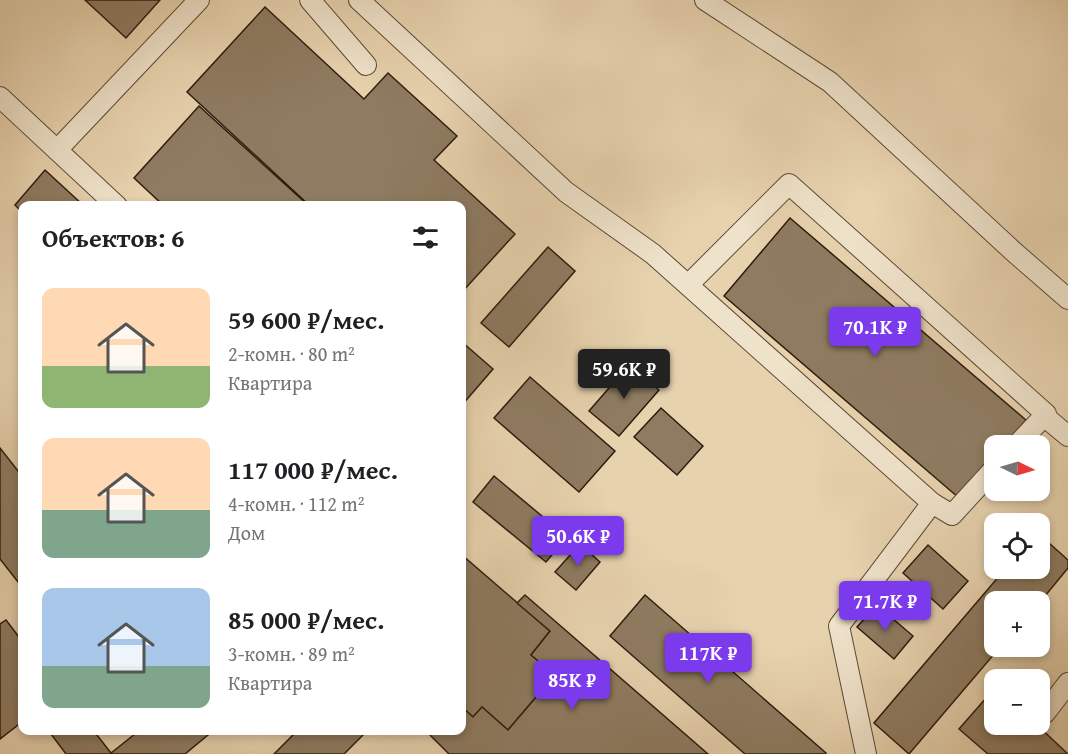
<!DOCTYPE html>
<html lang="ru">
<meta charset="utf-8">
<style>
:root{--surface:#fff;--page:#f2f2f2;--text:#202124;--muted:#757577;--accent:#7c3aed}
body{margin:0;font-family:"Gentium Book Plus",serif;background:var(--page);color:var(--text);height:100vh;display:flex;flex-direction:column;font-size:22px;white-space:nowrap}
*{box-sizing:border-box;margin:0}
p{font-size:20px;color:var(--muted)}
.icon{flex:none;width:33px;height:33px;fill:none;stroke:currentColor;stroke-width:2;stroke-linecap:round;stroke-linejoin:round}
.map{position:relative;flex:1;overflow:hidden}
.panel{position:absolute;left:18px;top:201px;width:448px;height:534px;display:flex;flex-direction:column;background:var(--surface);border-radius:12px;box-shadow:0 3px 9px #0003}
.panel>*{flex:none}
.needle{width:39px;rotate:95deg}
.fabs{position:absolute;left:984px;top:435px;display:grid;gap:12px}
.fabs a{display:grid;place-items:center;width:66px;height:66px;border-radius:12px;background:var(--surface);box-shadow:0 3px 9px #0003;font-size:30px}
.price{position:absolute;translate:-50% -51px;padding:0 14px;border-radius:6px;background:var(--accent);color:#fff;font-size:20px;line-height:39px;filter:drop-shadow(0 2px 3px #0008)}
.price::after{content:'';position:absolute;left:50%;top:36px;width:18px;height:14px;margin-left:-9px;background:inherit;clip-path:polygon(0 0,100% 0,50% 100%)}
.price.current{background:#222;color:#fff}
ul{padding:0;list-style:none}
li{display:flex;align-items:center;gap:18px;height:150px;padding:0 24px}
li span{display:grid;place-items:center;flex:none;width:168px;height:120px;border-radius:12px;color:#555}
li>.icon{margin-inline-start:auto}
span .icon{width:72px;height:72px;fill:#fffc;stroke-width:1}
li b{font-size:26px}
h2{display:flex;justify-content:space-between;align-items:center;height:72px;padding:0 24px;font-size:26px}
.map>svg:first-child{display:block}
</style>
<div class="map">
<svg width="1068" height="754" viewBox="0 0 1068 754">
<rect width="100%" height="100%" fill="#e7d2ae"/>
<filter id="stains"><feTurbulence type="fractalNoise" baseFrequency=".00333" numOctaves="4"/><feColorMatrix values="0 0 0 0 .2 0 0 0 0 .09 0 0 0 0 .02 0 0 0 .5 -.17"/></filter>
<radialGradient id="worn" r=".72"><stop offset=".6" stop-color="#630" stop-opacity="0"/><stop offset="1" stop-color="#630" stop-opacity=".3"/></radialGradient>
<g fill="#8e7b61" stroke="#2d1c0d" stroke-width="1.5">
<path d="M 85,0 L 160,0 L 126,38 Z"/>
<path d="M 265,7 L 364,99 L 388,73 L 457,136 L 434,160 L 515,234 L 462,292 L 462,206 L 310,206 L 187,92 Z"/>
<path d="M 199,106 L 309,206 L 164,206 L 134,178 Z"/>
<path d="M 45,170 L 84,206 L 22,206 L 22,212 L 15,205 Z"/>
<path d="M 790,218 L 1026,420 L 1004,446 L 994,446 L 994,457 L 959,498 L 724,296 Z"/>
<path d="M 548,247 L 575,271 L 509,347 L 481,323 Z"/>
<path d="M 462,342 L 493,369 L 462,405 Z"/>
<path d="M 629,365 L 659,390 L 619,436 L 589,411 Z"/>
<path d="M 530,377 L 615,451 L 579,492 L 494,418 Z"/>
<path d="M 661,408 L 703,446 L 677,475 L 634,437 Z"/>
<path d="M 0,448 L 22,476 L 22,587 L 0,559 Z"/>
<path d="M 494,476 L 567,537 L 546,562 L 473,502 Z"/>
<path d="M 1040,535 L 1068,560 L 1068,568 L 1040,602 L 994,602 L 994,646 L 1001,646 L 909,754 L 874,723 L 1006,568 L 1040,568 Z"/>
<path d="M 580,544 L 600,562 L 576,590 L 555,572 Z"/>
<path d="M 928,545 L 968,581 L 943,609 L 903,573 Z"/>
<path d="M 462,555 L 550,631 L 531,655 L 555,675 L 508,730 L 482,707 L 473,717 L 462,707 Z"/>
<path d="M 525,595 L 708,754 L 449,754 L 425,730 L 462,730 L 462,707 L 473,717 L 482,707 L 508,730 L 555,675 L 531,655 L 550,631 L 517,603 Z"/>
<path d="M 645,595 L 826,753 L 825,754 L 745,754 L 610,636 Z"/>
<path d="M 877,605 L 913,636 L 894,659 L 857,627 Z"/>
<path d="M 6,620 L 22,641 L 22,722 L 0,739 L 0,624 Z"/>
<path d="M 994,689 L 994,724 L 1036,724 L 1068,754 L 988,754 L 959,729 Z"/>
<path d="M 48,730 L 93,730 L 111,753 L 140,730 L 214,730 L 185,754 L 66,754 Z"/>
<path d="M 298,730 L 368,730 L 344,754 L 274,754 Z"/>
</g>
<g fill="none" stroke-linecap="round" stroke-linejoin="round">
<defs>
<g id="minor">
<path d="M 310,0 L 366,65"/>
<path d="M 359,0 L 566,192 L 653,254 L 932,503 L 839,626 L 866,754"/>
<path d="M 705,0 L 830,82 L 1014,252 L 1068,299"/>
<path d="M 0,97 L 117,206"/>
<path d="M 57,150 L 199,0"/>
<path d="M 688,285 L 789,184 L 1046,414 L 1016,446"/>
<path d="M 1044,416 L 1068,436"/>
<path d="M 932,503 L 952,515 L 994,469"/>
<path d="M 1045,713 L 1068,683"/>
</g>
</defs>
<use href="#minor" stroke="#5c4a35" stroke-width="22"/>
<use href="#minor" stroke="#efe2ca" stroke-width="20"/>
</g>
<rect width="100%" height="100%" filter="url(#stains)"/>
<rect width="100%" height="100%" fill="url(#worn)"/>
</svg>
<div class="fabs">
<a><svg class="needle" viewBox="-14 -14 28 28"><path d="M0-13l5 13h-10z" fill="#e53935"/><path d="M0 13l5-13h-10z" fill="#757577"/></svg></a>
<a><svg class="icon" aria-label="locate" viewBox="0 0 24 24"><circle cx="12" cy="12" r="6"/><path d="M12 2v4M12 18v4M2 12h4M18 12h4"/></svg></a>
<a>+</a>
<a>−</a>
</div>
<b class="price" style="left:875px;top:358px">70.1K ₽</b>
<b class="price current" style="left:624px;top:400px">59.6K ₽</b>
<b class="price" style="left:578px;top:567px">50.6K ₽</b>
<b class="price" style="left:885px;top:632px">71.7K ₽</b>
<b class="price" style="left:708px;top:684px">117K ₽</b>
<b class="price" style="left:572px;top:711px">85K ₽</b>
<section class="panel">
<h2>Объектов: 6<svg class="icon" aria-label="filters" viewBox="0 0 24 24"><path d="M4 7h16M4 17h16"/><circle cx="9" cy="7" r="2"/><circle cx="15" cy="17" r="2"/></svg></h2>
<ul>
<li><span style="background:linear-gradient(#ffd9b3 65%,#8fb573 0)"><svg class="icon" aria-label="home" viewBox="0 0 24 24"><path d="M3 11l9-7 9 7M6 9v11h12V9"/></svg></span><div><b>59 600 ₽/мес.</b><p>2-комн. · 80 m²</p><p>Квартира</p></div></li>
<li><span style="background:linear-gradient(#ffd9b3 60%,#7fa58c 0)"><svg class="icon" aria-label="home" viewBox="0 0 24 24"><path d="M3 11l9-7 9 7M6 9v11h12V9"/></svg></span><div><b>117 000 ₽/мес.</b><p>4-комн. · 112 m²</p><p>Дом</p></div></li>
<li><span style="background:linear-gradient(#a9c7e8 65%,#7fa58c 0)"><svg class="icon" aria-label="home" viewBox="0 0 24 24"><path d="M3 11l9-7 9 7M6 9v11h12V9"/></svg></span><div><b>85 000 ₽/мес.</b><p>3-комн. · 89 m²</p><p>Квартира</p></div></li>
</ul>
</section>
</div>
